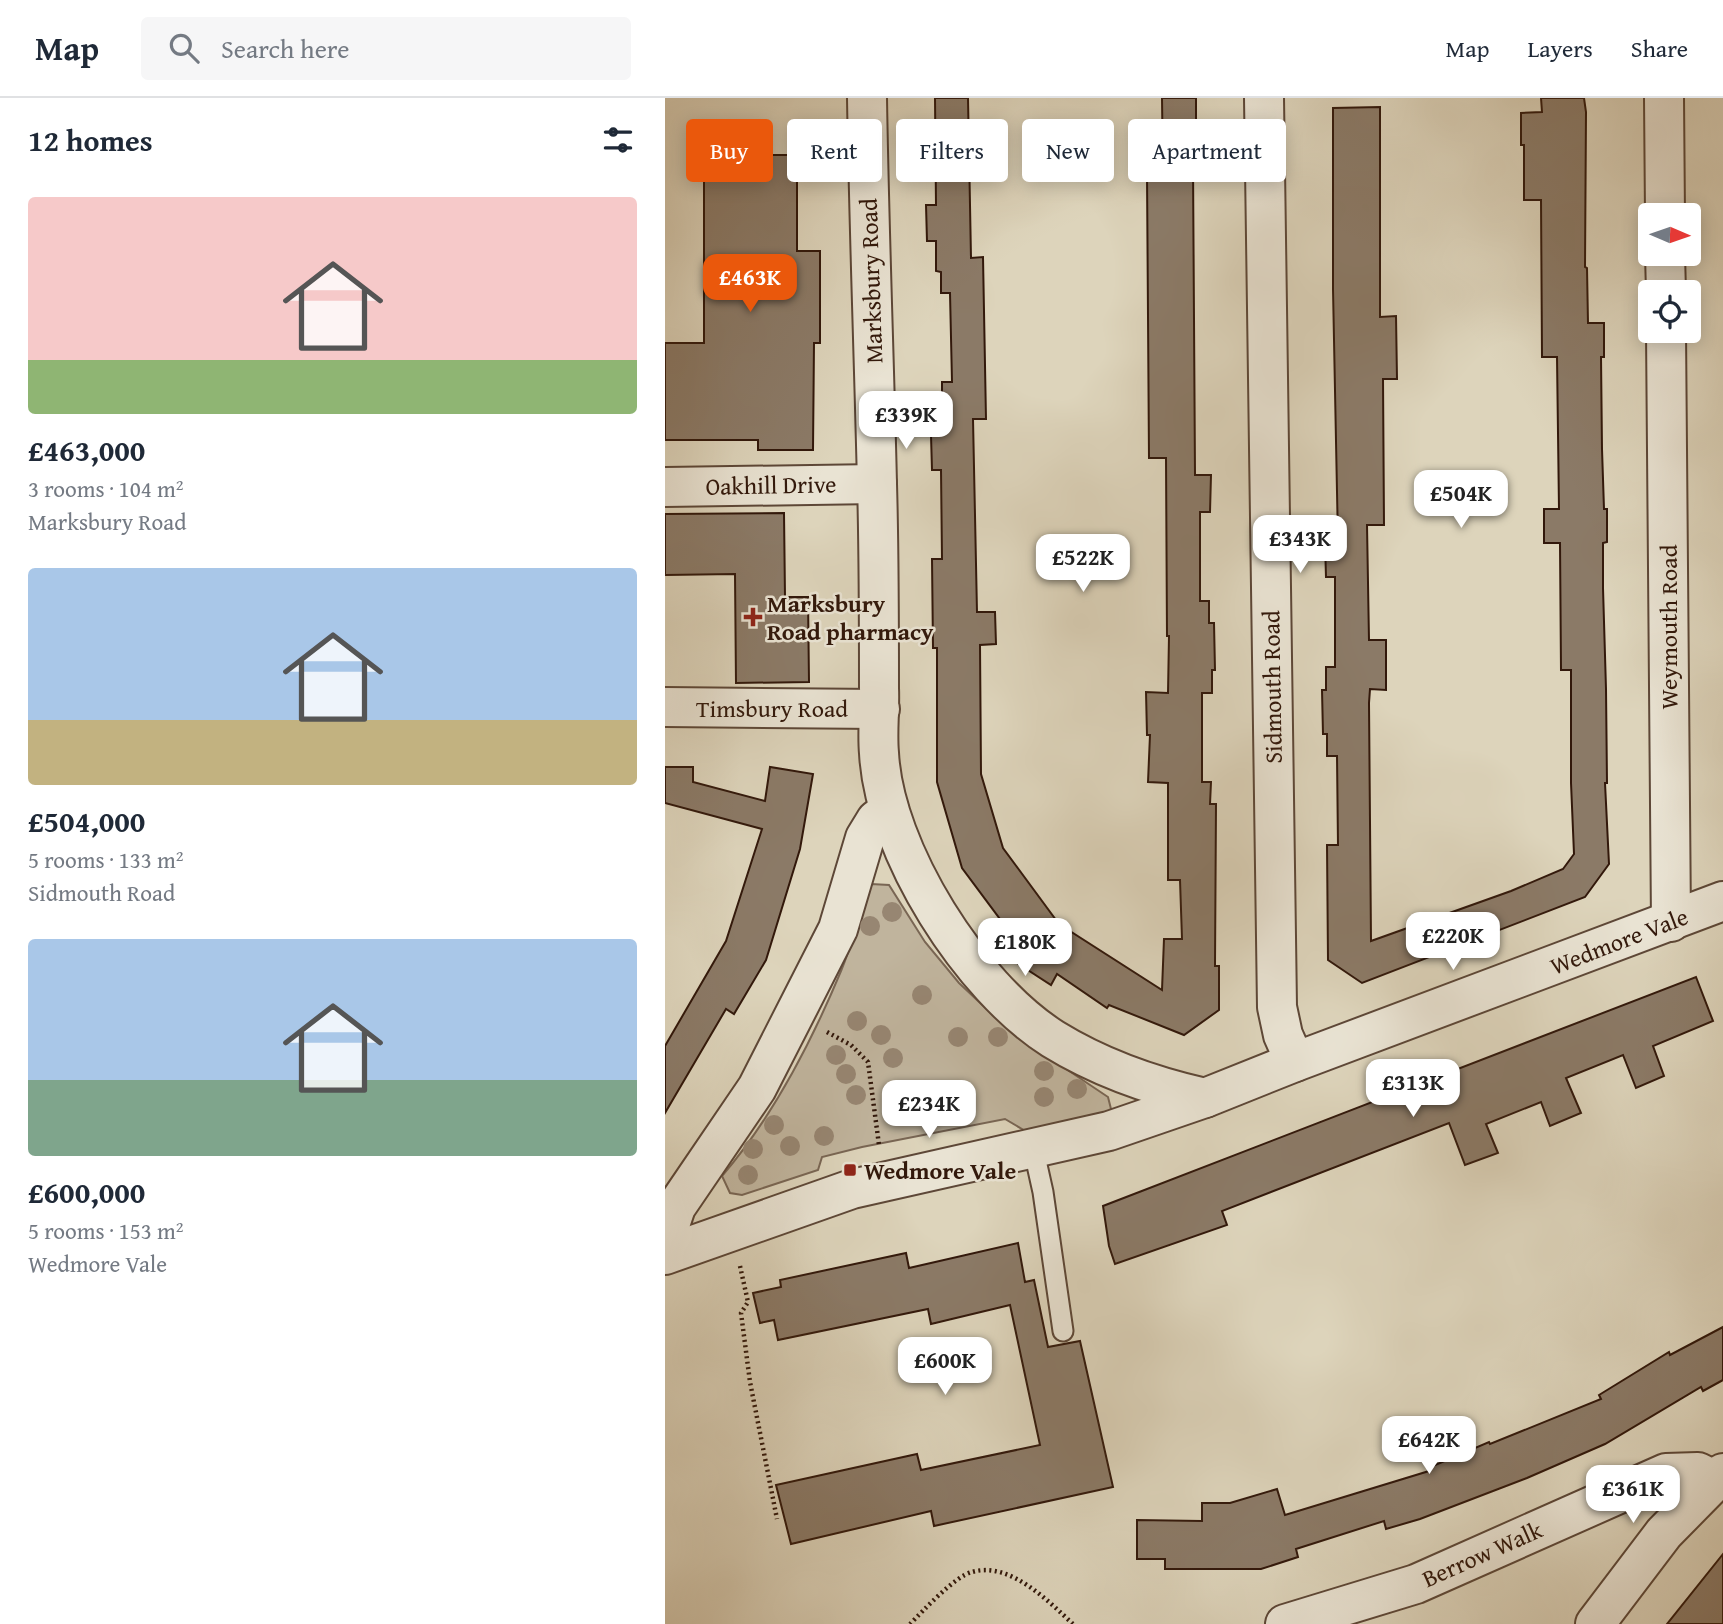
<!DOCTYPE html>
<meta charset="utf-8">
<style>
:root{--surface:#fff;--page:#f6f6f7;--text:#1f2937;--muted:#747a83;--line:#e0e1e3;--accent:#ea580c}
body{margin:0;font-family:"Gentium Book Plus",serif;background:var(--page);color:var(--text);height:100vh;display:flex;flex-direction:column;font-size:26px;white-space:nowrap}
*{box-sizing:border-box;margin:0}
p{font-size:23px;color:var(--muted)}
.icon{flex:none;width:38px;height:38px;fill:none;stroke:currentColor;stroke-width:2;stroke-linecap:round;stroke-linejoin:round}
.map{position:relative;flex:1;overflow:hidden}
.side{display:flex;flex-direction:column;background:var(--surface);width:665px}
.side>*{flex:none}
.hud{position:absolute;left:21px;top:21px;width:665px;height:63px;display:flex;gap:14px}
.needle{width:46px;rotate:92deg}
.fabs{position:absolute;left:973px;top:105px;display:grid;gap:14px}
.fabs a{display:grid;place-items:center;width:63px;height:63px;border-radius:7px;background:var(--surface);box-shadow:0 4px 18px #0003;font-size:35px}
.price{position:absolute;translate:-50% -60px;padding:0 16px;border-radius:14px;background:#fff;color:#222;font-size:23px;line-height:46px;filter:drop-shadow(0 2px 4px #0008)}
.price::after{content:'';position:absolute;left:50%;top:42px;width:21px;height:16px;margin-left:-10px;background:inherit;clip-path:polygon(0 0,100% 0,50% 100%)}
.price.on{background:var(--accent);color:#fff}
ul{padding:0;list-style:none}
li{display:grid;align-content:center;gap:14px;height:371px;padding:0 28px}
li span{display:grid;place-items:center;height:217px;border-radius:7px;color:#555}
li>.icon{margin-inline-start:auto}
span .icon{width:126px;height:126px;fill:#fffc;stroke-width:1}
li b{font-size:30px}
h2{display:flex;justify-content:space-between;align-items:center;height:84px;padding:0 28px;font-size:30px}
.chip{padding:0 24px;border-radius:7px;background:var(--surface);box-shadow:0 4px 18px #0003;font-size:24px;line-height:63px}
.chip.on{background:var(--accent);color:#fff}
header{display:flex;align-items:center;gap:42px;box-sizing:border-box;height:98px;padding:0 35px;background:var(--surface);border-bottom:2px solid var(--line)}
header strong{font-size:33px}
nav{display:flex;gap:38px;margin-inline-start:auto;font-size:24px}
.search{width:490px;height:63px;background:var(--page);display:flex;align-items:center;gap:18px;box-sizing:border-box;padding:0 24px;border-radius:7px;color:var(--muted);font-size:26px}
main{display:flex;flex:1;min-height:0}
.map>svg:first-child{display:block}
</style>
<header>
<strong>Map</strong>
<div class="search"><svg class="icon" aria-label="search" viewBox="0 0 24 24"><circle cx="10" cy="10" r="6"/><path d="M15 15l6 6"/></svg>Search here</div>
<nav><a>Map</a><a>Layers</a><a>Share</a></nav>
</header>
<main>
<section class="side">
<h2>12 homes<svg class="icon" aria-label="filters" viewBox="0 0 24 24"><path d="M4 7h16M4 17h16"/><circle cx="9" cy="7" r="2"/><circle cx="15" cy="17" r="2"/></svg></h2>
<ul>
<li><span style="background:linear-gradient(#f6c9c9 75%,#8fb573 0)"><svg class="icon" aria-label="home" viewBox="0 0 24 24"><path d="M3 11l9-7 9 7M6 9v11h12V9"/></svg></span><div><b>£463,000</b><p>3 rooms · 104 m²</p><p>Marksbury Road</p></div></li>
<li><span style="background:linear-gradient(#a9c7e8 70%,#c2b280 0)"><svg class="icon" aria-label="home" viewBox="0 0 24 24"><path d="M3 11l9-7 9 7M6 9v11h12V9"/></svg></span><div><b>£504,000</b><p>5 rooms · 133 m²</p><p>Sidmouth Road</p></div></li>
<li><span style="background:linear-gradient(#a9c7e8 65%,#7fa58c 0)"><svg class="icon" aria-label="home" viewBox="0 0 24 24"><path d="M3 11l9-7 9 7M6 9v11h12V9"/></svg></span><div><b>£600,000</b><p>5 rooms · 153 m²</p><p>Wedmore Vale</p></div></li>
</ul>
</section>
<div class="map">
<svg width="1058" height="1526" viewBox="0 0 1058 1526">
<rect width="100%" height="100%" fill="#ddd4bb"/>
<filter id="stains"><feTurbulence type="fractalNoise" baseFrequency=".00286" numOctaves="4"/><feColorMatrix values="0 0 0 0 .2 0 0 0 0 .09 0 0 0 0 .02 0 0 0 .5 -.17"/></filter>
<radialGradient id="worn" r=".72"><stop offset=".6" stop-color="#630" stop-opacity="0"/><stop offset="1" stop-color="#630" stop-opacity=".3"/></radialGradient>
<path fill="#c0b49d" stroke="#796654" stroke-width="2" d="M 206,786 L 224,787 L 260,844 L 294,885 L 346,934 L 443,999 L 446,1011 L 435,1021 L 362,1034 L 340,1021 L 197,1049 L 157,1059 L 153,1072 L 77,1097 L 65,1095 L 57,1078 C 108,1019 146,945 176,873 C 188,845 194,814 206,786 Z"/>
<g fill="#8b7a67" stroke="#32180b" stroke-width="2">
<path d="M 270,0 L 303,0 L 306,160 L 318,159 L 321,321 L 308,321 L 312,514 L 330,514 L 331,546 L 315,547 L 316,676 L 338,750 L 394,826 L 497,892 L 499,841 L 517,841 L 515,782 L 503,782 L 503,685 L 483,684 L 485,637 L 482,637 L 481,594 L 503,595 L 504,538 L 502,538 L 501,360 L 484,360 L 482,76 L 498,76 L 497,0 L 531,0 L 531,31 L 540,31 L 540,65 L 528,66 L 530,377 L 546,377 L 545,414 L 535,414 L 535,503 L 544,503 L 544,525 L 549,525 L 550,572 L 547,572 L 547,595 L 537,595 L 537,684 L 546,684 L 545,706 L 551,706 L 550,868 L 554,868 L 554,912 L 519,937 L 444,907 L 442,910 L 392,876 L 386,887 L 352,865 L 361,856 L 297,770 L 272,684 L 272,550 L 268,550 L 267,461 L 277,461 L 276,372 L 267,372 L 266,337 L 273,337 L 273,308 L 277,308 L 277,284 L 287,284 L 285,195 L 276,195 L 276,174 L 271,173 L 271,143 L 262,143 L 261,107 L 271,107 Z"/>
<path d="M 876,0 L 919,0 L 921,14 L 920,169 L 922,170 L 923,225 L 939,225 L 939,259 L 936,259 L 937,351 L 939,411 L 942,411 L 942,444 L 938,445 L 938,490 L 941,591 L 942,685 L 940,685 L 944,766 L 920,799 L 697,885 L 663,862 L 662,747 L 673,747 L 672,658 L 662,658 L 662,636 L 658,636 L 657,592 L 661,592 L 661,569 L 670,569 L 670,479 L 661,479 L 660,444 L 673,444 L 668,191 L 668,10 L 715,9 L 715,219 L 731,218 L 732,281 L 718,281 L 719,427 L 702,427 L 704,542 L 721,542 L 721,592 L 705,591 L 704,605 L 706,843 L 846,793 L 898,771 L 909,756 L 906,685 L 906,572 L 896,572 L 895,445 L 879,445 L 879,411 L 894,411 L 892,259 L 877,259 L 876,102 L 859,102 L 859,47 L 856,47 L 856,15 L 877,14 Z"/>
<path d="M 39,57 L 132,57 L 132,153 L 155,153 L 155,245 L 149,245 L 148,352 L 93,352 L 93,342 L 0,342 L 0,245 L 39,245 Z"/>
<path d="M 119,415 L 120,499 L 143,499 L 144,584 L 71,585 L 70,476 L 0,477 L 0,416 Z"/>
<path d="M 0,669 L 28,669 L 28,684 L 100,703 L 105,669 L 148,676 L 135,751 L 101,862 L 69,916 L 61,911 L 0,1015 L 0,948 L 61,843 L 97,731 L 0,705 Z"/>
<path d="M 1031,879 L 1048,923 L 988,948 L 999,978 L 971,990 L 958,957 L 901,980 L 916,1015 L 885,1028 L 876,1004 L 821,1026 L 833,1055 L 800,1067 L 784,1025 L 557,1113 L 562,1127 L 450,1166 L 444,1148 L 438,1108 Z"/>
<path d="M 353,1145 L 360,1184 L 369,1182 L 383,1249 L 415,1243 L 448,1389 L 269,1428 L 266,1413 L 126,1446 L 111,1387 L 252,1356 L 256,1372 L 375,1347 L 345,1207 L 266,1226 L 263,1211 L 113,1242 L 109,1222 L 95,1225 L 88,1195 L 116,1189 L 115,1182 L 241,1155 L 244,1170 Z"/>
<path d="M 1058,1229 L 1058,1282 L 1038,1293 L 1036,1289 L 940,1346 L 862,1380 L 755,1421 L 721,1431 L 719,1423 L 631,1451 L 633,1459 L 596,1471 L 500,1471 L 500,1461 L 472,1461 L 472,1422 L 537,1423 L 537,1405 L 565,1405 L 612,1391 L 620,1417 L 764,1373 L 763,1370 L 824,1344 L 825,1346 L 936,1301 L 934,1297 L 1004,1254 L 1005,1257 Z"/>
<path d="M 1058,1456 L 1058,1526 L 1002,1526 Z"/>
</g>
<g fill="none" stroke-linecap="round" stroke-linejoin="round">
<defs>
<path id="service" d="M 368,1049 L 378,1094 L 398,1233"/>
<g id="minor">
<path d="M 202,0 C 204,129 209,257 212,386 C 214,454 214,522 214,590 C 215,612 212,634 214,655 C 219,753 306,889 388,941 C 435,970 487,988 540,1000"/>
<path d="M 599,0 L 612,909 L 618,937 L 630,964"/>
<path d="M 999,0 L 1000,117"/>
<path d="M 1000,156 L 1001,194"/>
<path d="M 1001,233 L 1006,824"/>
<path d="M 0,389 L 212,386"/>
<path d="M 0,609 L 215,611"/>
<path d="M 12,1152 L 4,1130 L 11,1109 L 92,990 L 173,831 L 200,740 L 211,722 L 224,712"/>
<path d="M 620,1526 L 751,1486 L 1001,1375 L 1033,1374 L 1049,1382"/>
<path d="M 930,1526 L 999,1435 L 1058,1375"/>
</g>
<path id="tertiary" d="M 0,1157 L 187,1091 L 444,1033 L 540,1000 L 630,964 L 1058,803"/>
</defs>
<use href="#service" stroke="#5d4737" stroke-width="23"/>
<use href="#minor" stroke="#5d4737" stroke-width="42"/>
<use href="#tertiary" stroke="#5d4737" stroke-width="42"/>
<g stroke="#32180b" stroke-width="4.5" stroke-dasharray="2 3.5" stroke-linecap="butt">
<path d="M 162,934 L 186,947 L 203,964 L 214,1047"/>
<path d="M 75,1168 L 83,1204 L 76,1215 L 85,1284 L 112,1421"/>
<path d="M 245,1526 C 258,1513 290,1478 307,1474 C 345,1463 383,1503 408,1526"/>
</g>
<use href="#service" stroke="#e9e3d3" stroke-width="19"/>
<use href="#minor" stroke="#e9e3d3" stroke-width="38"/>
<use href="#tertiary" stroke="#e9e3d3" stroke-width="38"/>
</g>
<g fill="#978672">
<circle cx="227" cy="814" r="10"/>
<circle cx="205" cy="828" r="10"/>
<circle cx="257" cy="897" r="10"/>
<circle cx="192" cy="923" r="10"/>
<circle cx="216" cy="937" r="10"/>
<circle cx="293" cy="939" r="10"/>
<circle cx="333" cy="939" r="10"/>
<circle cx="171" cy="957" r="10"/>
<circle cx="228" cy="960" r="10"/>
<circle cx="379" cy="973" r="10"/>
<circle cx="181" cy="976" r="10"/>
<circle cx="412" cy="991" r="10"/>
<circle cx="191" cy="997" r="10"/>
<circle cx="379" cy="999" r="10"/>
<circle cx="241" cy="1000" r="10"/>
<circle cx="109" cy="1027" r="10"/>
<circle cx="159" cy="1038" r="10"/>
<circle cx="125" cy="1048" r="10"/>
<circle cx="88" cy="1051" r="10"/>
<circle cx="83" cy="1077" r="10"/>
</g>
<g fill="#8f2418" stroke="#e9e3d3" stroke-width="2.5">
<path d="M84.5 508.5h7v7h7v7h-7v7h-7v-7h-7v-7h7z"/>
<rect x="178" y="1065" width="14" height="14" rx="3.5"/>
</g>
<g text-anchor="middle" dominant-baseline="central" stroke-width="5" stroke-linejoin="round" paint-order="stroke">
<g font-size="24" fill="#32180b" stroke="#e9e3d3">
<text transform="translate(206 183) rotate(-92)">Marksbury Road</text>
<text transform="translate(106 387) rotate(-1)">Oakhill Drive</text>
<text transform="translate(1003 529) rotate(-90)">Weymouth Road</text>
<text transform="translate(607 589) rotate(-91)">Sidmouth Road</text>
<text x="107" y="610">Timsbury Road</text>
<text transform="translate(954 843) rotate(-21)">Wedmore Vale</text>
<text transform="translate(817 1456) rotate(-24)">Berrow Walk</text>
</g>
<g font-size="24" font-weight="bold" fill="#32180b" stroke="#e9e3d3" text-anchor="start">
<text x="102" y="505">Marksbury<tspan x="102" dy="28">Road pharmacy</tspan></text>
<text x="199" y="1072">Wedmore Vale</text>
</g>
</g>
<rect width="100%" height="100%" filter="url(#stains)"/>
<rect width="100%" height="100%" fill="url(#worn)"/>
</svg>
<div class="fabs">
<a><svg class="needle" viewBox="-14 -14 28 28"><path d="M0-13l5 13h-10z" fill="#e53935"/><path d="M0 13l5-13h-10z" fill="#747a83"/></svg></a>
<a><svg class="icon" aria-label="locate" viewBox="0 0 24 24"><circle cx="12" cy="12" r="6"/><path d="M12 2v4M12 18v4M2 12h4M18 12h4"/></svg></a>
</div>
<b class="price on" style="left:85px;top:216px">£463K</b>
<b class="price" style="left:241px;top:353px">£339K</b>
<b class="price" style="left:796px;top:432px">£504K</b>
<b class="price" style="left:635px;top:477px">£343K</b>
<b class="price" style="left:418px;top:496px">£522K</b>
<b class="price" style="left:788px;top:874px">£220K</b>
<b class="price" style="left:360px;top:880px">£180K</b>
<b class="price" style="left:748px;top:1021px">£313K</b>
<b class="price" style="left:264px;top:1042px">£234K</b>
<b class="price" style="left:280px;top:1299px">£600K</b>
<b class="price" style="left:764px;top:1378px">£642K</b>
<b class="price" style="left:968px;top:1427px">£361K</b>
<div class="hud">
<a class="chip on">Buy</a>
<a class="chip">Rent</a>
<a class="chip">Filters</a>
<a class="chip">New</a>
<a class="chip">Apartment</a>
</div>
</div>
</main>
